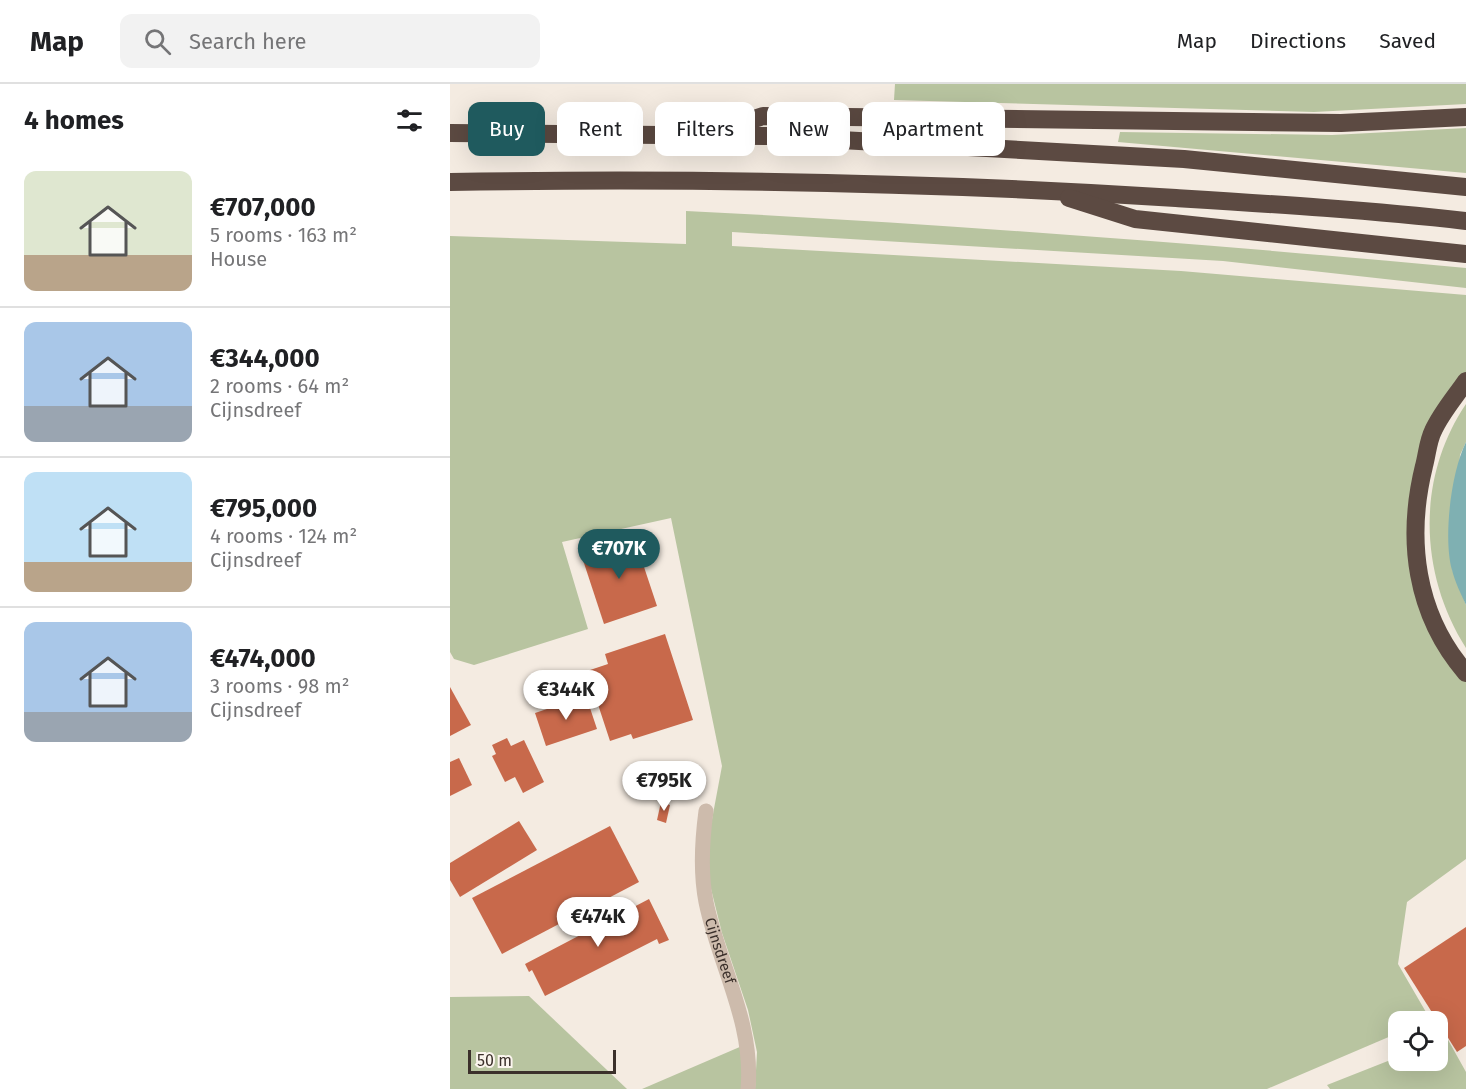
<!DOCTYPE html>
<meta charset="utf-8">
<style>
:root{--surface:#fff;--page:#f2f2f2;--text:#202124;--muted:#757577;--line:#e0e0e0;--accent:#1f5a5e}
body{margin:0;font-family:"Fira Sans",sans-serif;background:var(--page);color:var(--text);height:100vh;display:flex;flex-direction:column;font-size:22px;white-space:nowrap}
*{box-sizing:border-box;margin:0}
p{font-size:20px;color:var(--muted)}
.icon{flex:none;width:33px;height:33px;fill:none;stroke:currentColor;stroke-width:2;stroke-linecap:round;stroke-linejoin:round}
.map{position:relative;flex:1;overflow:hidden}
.drawer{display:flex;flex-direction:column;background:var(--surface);width:450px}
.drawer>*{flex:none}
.hud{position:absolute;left:18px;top:18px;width:570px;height:54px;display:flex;gap:12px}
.buttons{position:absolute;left:938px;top:927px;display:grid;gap:12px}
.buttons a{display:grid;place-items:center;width:60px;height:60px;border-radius:12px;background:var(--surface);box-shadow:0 6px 24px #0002;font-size:30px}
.scale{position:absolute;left:18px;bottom:15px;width:148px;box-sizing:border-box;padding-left:6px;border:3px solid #3b302b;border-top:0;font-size:16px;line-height:21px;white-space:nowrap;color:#3b302b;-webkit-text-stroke:4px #fbf5ee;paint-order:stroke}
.price{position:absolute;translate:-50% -51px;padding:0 14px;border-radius:21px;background:#fff;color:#222;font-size:20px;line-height:39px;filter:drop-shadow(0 2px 3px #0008)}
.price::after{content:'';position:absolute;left:50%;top:36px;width:18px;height:14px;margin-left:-9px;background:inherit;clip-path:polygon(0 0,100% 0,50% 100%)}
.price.active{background:var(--accent);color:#fff}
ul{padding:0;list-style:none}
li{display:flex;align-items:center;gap:18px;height:150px;padding:0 24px}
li+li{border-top:2px solid var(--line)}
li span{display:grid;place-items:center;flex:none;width:168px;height:120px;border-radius:12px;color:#555}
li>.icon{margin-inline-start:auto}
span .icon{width:72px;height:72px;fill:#fffc;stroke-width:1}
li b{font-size:26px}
h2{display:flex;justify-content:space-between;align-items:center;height:72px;padding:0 24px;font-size:26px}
.tag{padding:0 21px;border-radius:12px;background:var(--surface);box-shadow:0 6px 24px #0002;font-size:21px;line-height:54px}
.tag.active{background:var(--accent);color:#fff}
header{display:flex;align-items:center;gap:36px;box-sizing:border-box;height:84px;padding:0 30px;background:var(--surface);border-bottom:2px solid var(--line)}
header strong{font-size:28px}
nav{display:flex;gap:33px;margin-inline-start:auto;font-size:21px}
.search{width:420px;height:54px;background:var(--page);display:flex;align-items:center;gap:15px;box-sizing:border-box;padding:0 21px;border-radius:12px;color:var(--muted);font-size:22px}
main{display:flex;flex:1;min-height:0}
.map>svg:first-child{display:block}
</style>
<header>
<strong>Map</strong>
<div class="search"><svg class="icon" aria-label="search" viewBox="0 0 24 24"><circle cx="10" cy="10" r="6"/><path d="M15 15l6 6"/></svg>Search here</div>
<nav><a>Map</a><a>Directions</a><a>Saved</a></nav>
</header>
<main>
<section class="drawer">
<h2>4 homes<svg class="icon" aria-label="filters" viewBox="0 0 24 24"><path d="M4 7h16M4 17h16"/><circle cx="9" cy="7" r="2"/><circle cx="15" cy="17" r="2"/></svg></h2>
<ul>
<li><span style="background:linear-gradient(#dfe7d0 70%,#b9a48a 0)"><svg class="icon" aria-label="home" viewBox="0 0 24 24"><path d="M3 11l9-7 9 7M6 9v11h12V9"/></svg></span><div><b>€707,000</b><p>5 rooms · 163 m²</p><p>House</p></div></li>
<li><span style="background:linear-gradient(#a9c7e8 70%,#9aa5b1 0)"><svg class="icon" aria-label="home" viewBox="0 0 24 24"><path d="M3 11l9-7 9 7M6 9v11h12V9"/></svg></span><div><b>€344,000</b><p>2 rooms · 64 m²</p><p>Cijnsdreef</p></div></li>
<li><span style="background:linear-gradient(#bfe0f5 75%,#b9a48a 0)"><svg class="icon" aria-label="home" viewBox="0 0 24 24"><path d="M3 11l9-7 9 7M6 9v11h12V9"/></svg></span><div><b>€795,000</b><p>4 rooms · 124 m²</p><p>Cijnsdreef</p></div></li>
<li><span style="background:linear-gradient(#a9c7e8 75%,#9aa5b1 0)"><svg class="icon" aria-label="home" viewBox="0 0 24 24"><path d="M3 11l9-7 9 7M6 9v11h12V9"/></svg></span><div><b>€474,000</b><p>3 rooms · 98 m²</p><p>Cijnsdreef</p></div></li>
</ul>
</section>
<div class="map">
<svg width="1016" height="1005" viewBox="0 0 1016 1005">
<rect width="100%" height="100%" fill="#f4ebe1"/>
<g fill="#b8c4a0">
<path d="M 445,0 L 1016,0 L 1016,20 L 864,28 L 444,16 Z"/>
<path d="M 1016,44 L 1016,89 L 668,58 L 670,48 L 882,51 Z"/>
<path d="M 236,127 C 497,140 756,160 1016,184 L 1016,204 L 773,177 L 282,148 L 282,162 L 731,187 L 1016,211 L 1016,290 L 986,335 L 959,470 L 1016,597 L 1016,775 L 957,818 L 948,880 L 980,935 L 974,937 L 948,938 L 948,949 L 817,1005 L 305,1005 L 307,968 L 298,926 L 272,849 L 259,797 L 257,762 L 272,682 L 221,434 L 112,458 L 138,545 L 24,581 L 4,575 L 0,568 L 0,152 L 236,160 Z"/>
<path d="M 1016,320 L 1016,358 L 1010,371 L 1002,485 L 1016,521 L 1016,564 C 969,490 966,394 1016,320 Z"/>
<path d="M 79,912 L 177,1005 L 0,1005 L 0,913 Z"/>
<path d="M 997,954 L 1016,988 L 1016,1005 L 880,1005 L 877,1001 L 948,973 L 948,976 L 987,976 L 987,958 Z"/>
<path d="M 292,962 L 292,1005 L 192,1005 Z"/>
</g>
<path fill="#7fb0b2" d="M 1016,358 L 1016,521 C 1011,510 1005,498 1002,486 C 993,454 1001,388 1016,358 Z"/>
<g fill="#c8694b">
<path d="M 184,453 L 207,522 L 154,540 L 131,470 Z"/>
<path d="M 215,550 L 243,636 L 183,655 L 181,650 L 160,657 L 137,587 L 158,580 L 155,570 Z"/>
<path d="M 0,603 L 21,641 L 0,652 Z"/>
<path d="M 136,612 L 147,645 L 96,662 L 85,629 Z"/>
<path d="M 57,654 L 61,662 L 74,656 L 94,698 L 73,709 L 65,693 L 55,698 L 42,672 L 46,670 L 42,661 Z"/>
<path d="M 9,674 L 22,701 L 0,712 L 0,678 Z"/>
<path d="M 211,718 L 220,721 L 216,739 L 207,736 Z"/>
<path d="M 69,737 L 87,766 L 10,813 L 0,796 L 0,779 Z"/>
<path d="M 160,742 L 189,798 L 52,870 L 22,814 Z"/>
<path d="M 199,815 L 219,856 L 209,860 L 207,855 L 95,912 L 82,886 L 79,888 L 75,880 Z"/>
<path d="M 1016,843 L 1016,962 L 1007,968 L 954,884 Z"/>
</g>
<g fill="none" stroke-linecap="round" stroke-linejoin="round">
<path stroke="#cdbbac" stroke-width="15" id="s1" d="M 256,727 C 252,757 250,788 256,818 C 269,882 304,938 298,1005"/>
<g stroke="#5c4a42" stroke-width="18">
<path d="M 270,46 L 313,32 L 891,39 L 1016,33"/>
<path d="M 0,49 L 318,52 L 734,75 L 1016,103"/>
<path d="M 0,98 C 242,94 484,98 726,114 C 822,120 920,126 1016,137"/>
<path d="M 619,114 L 685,135 L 1016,170"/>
<path d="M 1016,297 C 1005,313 991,329 983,347 C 978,357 977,371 974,382 C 956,455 965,530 1016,589"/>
</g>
</g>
<g text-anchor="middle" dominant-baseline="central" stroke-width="4.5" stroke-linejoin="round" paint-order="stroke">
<g font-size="15" fill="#3b302b" stroke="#fbf5ee">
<text stroke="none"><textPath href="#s1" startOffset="142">Cijnsdreef</textPath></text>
</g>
</g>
</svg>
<div class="buttons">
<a><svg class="icon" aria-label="locate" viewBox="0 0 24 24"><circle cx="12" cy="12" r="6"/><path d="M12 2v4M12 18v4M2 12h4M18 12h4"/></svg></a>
</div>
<div class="scale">50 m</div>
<b class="price active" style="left:169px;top:496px">€707K</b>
<b class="price" style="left:116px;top:637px">€344K</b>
<b class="price" style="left:214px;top:728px">€795K</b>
<b class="price" style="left:148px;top:864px">€474K</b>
<div class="hud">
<a class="tag active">Buy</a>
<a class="tag">Rent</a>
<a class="tag">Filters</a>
<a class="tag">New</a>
<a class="tag">Apartment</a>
</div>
</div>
</main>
